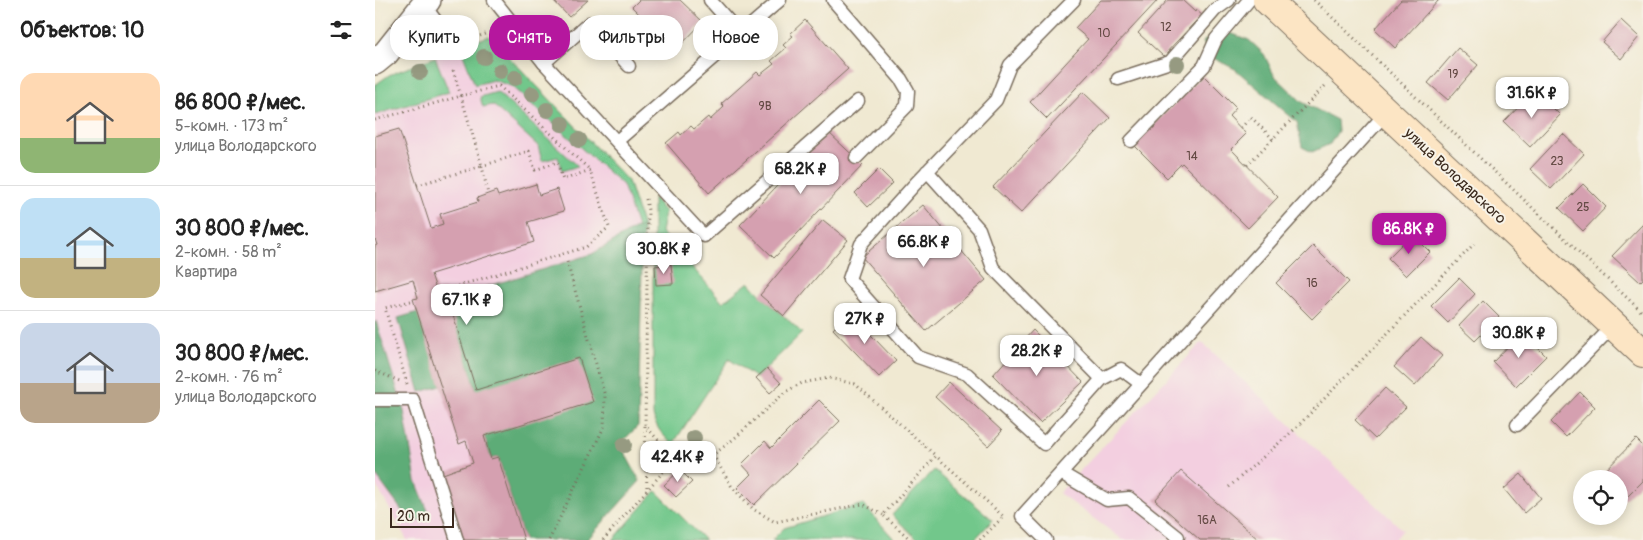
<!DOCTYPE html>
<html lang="ru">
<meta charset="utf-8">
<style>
:root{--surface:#fff;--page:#f6f6f6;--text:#222;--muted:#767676;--line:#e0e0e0;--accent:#b5179e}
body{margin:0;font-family:Pangolin,sans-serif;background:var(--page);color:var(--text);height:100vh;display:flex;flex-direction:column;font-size:19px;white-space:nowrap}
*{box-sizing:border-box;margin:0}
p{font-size:16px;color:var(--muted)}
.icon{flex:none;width:28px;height:28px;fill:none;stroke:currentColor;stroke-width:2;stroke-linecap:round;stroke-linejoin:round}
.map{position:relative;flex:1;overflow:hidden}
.sheet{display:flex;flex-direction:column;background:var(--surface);width:375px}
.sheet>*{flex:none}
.guide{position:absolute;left:15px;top:15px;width:475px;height:45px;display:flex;gap:10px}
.controls{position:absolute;left:1198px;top:470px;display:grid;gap:10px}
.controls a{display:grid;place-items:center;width:55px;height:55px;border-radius:50%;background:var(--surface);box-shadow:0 2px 12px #0003;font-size:25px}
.scale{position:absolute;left:15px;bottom:12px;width:64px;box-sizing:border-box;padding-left:5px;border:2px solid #3b2a1e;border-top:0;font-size:14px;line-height:18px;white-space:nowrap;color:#3b2a1e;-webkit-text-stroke:4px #f7f3e8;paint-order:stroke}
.price{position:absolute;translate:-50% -42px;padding:0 11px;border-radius:10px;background:#fff;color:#222;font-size:16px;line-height:32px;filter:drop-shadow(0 1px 2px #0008)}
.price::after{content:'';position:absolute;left:50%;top:30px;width:15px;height:11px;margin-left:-8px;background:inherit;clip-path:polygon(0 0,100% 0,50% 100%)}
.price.on{background:var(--accent);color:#fff}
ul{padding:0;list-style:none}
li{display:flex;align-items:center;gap:15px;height:125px;padding:0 20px}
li+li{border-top:1px solid var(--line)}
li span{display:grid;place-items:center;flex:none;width:140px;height:100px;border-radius:15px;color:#555}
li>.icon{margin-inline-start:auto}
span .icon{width:60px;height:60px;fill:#fffc;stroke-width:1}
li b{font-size:21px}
h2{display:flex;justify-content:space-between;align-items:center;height:60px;padding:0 20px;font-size:21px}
.tag{padding:0 18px;border-radius:20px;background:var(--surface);box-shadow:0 2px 12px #0003;font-size:18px;line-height:45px}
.tag.on{background:var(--accent);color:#fff}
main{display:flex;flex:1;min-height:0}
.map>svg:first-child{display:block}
</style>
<main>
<section class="sheet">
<h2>Объектов: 10<svg class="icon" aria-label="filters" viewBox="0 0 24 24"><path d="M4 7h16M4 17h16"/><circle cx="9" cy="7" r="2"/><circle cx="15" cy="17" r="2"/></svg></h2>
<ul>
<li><span style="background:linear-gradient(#ffd9b3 65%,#8fb573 0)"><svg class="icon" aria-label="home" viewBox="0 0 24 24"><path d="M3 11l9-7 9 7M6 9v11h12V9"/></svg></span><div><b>86 800 ₽/мес.</b><p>5-комн. · 173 m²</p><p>улица Володарского</p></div></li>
<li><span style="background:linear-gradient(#bfe0f5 60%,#c2b280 0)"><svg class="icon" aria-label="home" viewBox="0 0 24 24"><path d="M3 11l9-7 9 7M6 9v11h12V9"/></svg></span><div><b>30 800 ₽/мес.</b><p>2-комн. · 58 m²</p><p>Квартира</p></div></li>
<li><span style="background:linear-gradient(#c9d6e8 60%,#b9a48a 0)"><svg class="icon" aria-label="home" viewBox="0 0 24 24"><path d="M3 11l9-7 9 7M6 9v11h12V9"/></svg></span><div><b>30 800 ₽/мес.</b><p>2-комн. · 76 m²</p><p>улица Володарского</p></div></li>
</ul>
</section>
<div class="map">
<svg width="1268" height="540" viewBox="0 0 1268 540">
<rect width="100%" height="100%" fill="#f7f3e8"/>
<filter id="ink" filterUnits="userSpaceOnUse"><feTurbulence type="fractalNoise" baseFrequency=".02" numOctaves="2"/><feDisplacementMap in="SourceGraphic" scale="10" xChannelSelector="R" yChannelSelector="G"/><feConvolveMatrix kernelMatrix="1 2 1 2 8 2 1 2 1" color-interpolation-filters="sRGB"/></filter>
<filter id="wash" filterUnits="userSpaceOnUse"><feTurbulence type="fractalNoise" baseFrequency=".0096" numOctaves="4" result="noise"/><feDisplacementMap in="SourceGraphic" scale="20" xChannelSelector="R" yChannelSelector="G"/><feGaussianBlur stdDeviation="1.12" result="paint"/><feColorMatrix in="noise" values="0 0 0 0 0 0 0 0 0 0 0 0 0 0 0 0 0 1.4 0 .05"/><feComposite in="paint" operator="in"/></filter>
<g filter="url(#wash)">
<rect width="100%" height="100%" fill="#f0e9d2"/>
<g fill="#f3cfe0">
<path d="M 114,36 L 253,181 L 268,227 L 263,426 L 245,444 L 265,481 L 212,540 L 32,540 L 0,483 L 0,85 L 14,75 Z"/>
<path d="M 827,342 L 1028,530 L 1019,540 L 748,540 L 684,493 Z"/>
</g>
<g fill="#72c78b" stroke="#567854">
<path d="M 114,36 L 253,181 L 268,227 L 262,227 L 248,185 L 136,86 L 118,80 L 100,85 L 85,47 Z"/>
<path d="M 60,57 L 74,92 L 0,115 L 0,85 L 14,75 Z"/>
<path d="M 122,92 L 203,166 L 187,171 L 183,157 L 167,161 L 163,146 L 118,105 L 108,107 L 105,97 Z"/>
<path d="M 278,197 L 290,212 L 286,232 L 348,302 L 374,282 C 390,301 410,316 427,333 L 381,378 L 354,359 L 298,444 C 288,436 281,428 278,415 Z"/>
<path d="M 559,470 L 618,520 L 599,540 L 543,540 L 517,515 Z"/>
<path d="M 281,491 L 330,540 L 238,540 Z"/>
<path d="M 488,504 L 520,540 L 397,540 L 409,528 Z"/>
</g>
<g fill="#5dac77" stroke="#4c6b4a">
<path d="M 841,31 L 855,33 L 874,40 L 889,54 L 899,75 L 927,102 L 962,120 L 963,131 L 955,144 L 937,152 L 927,147 L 922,122 L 860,69 L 836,57 L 828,42 Z"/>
<path d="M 262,227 L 268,227 L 263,426 L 245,444 L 265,481 L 212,540 L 149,540 L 123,457 L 116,459 L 109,436 L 101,390 L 72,299 L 217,254 Z"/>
<path d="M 43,312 L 66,386 L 45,392 L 23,318 Z"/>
<path d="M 1,321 L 29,411 L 41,481 L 55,516 L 36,523 L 0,474 L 0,322 Z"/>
</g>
<g id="blocks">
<g fill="#d5a0b0">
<path d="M 178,0 L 213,0 L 194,17 Z"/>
<path d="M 264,0 L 305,0 L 328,22 L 301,50 L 257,7 Z"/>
<path d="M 726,0 L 783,0 L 672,119 L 655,102 L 713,39 L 700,28 Z"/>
<path d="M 793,0 L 807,0 L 820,12 L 821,10 L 828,16 L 822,22 L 821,21 L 788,56 L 763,33 Z"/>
<path d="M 1026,0 L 1064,0 L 1020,48 L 1000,29 Z"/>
<path d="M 430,20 L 473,69 L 334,193 L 291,143 L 304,132 L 306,135 L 316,126 L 319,129 L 333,117 L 335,120 L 349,107 L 346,104 L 382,72 L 385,75 L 399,64 L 396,61 L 411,48 L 408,45 L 418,36 L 415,34 Z"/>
<path d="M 1246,20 L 1264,37 L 1246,59 L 1227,42 Z"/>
<path d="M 1083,48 L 1103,65 L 1073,100 L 1053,83 Z"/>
<path d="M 828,75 L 861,108 L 854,116 L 871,134 L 856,149 L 903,197 L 873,228 L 807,163 L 792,178 L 759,145 Z"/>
<path d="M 1160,90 L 1185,115 L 1155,147 L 1129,122 Z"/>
<path d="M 708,92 L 735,118 L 646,213 L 618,187 Z"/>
<path d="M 24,129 L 56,228 L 68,224 L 65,214 L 103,202 L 102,198 L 121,191 L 123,196 L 161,184 L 164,195 L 182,189 L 189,211 L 153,222 L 159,242 L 56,274 L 62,292 L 70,289 L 101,390 L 204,358 L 218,402 L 109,436 L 116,459 L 123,457 L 149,540 L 88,540 L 68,474 L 98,463 L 91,441 L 84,444 L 38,299 L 43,298 L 38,280 L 0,291 L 0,246 L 2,245 L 0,239 L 0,136 Z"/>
<path d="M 453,132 L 488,165 L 399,258 L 365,225 Z"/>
<path d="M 1188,134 L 1209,154 L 1176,189 L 1155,169 Z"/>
<path d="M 504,169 L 518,183 L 493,207 L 480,193 Z"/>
<path d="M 1208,184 L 1231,207 L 1208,231 L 1184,208 Z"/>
<path d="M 548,205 L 611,280 L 551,331 L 487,257 Z"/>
<path d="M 448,220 L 473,240 L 409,316 L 385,295 Z"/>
<path d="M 1268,224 L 1268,279 L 1265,282 L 1237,256 Z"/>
<path d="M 1037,234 L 1055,252 L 1031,276 L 1013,258 Z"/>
<path d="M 938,246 L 974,282 L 937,319 L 901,283 Z"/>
<path d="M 296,264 L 298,284 L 281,285 L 280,266 Z"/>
<path d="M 1084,278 L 1100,294 L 1073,323 L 1056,306 Z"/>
<path d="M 1108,301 L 1124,317 L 1100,341 L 1084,326 Z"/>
<path d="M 475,313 L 521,361 L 504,377 L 458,329 Z"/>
<path d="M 658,330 L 708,382 L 665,423 L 618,375 Z"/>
<path d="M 1147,332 L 1171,356 L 1141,386 L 1118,362 Z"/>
<path d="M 1046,337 L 1067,356 L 1040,386 L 1019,367 Z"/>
<path d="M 392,368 L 406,383 L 395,393 L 381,378 Z"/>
<path d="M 574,382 L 627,431 L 613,446 L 560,397 Z"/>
<path d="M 1010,388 L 1031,407 L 1000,439 L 980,420 Z"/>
<path d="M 1205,392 L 1220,407 L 1191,437 L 1176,422 Z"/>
<path d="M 444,400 L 465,421 L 379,505 L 362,488 L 376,474 L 367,464 L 390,441 L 396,448 Z"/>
<path d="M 1261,439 L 1268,446 L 1268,481 L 1249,500 L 1244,494 L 1244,479 L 1228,479 L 1225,476 Z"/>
<path d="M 305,470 L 317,482 L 301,497 L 289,485 Z"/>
<path d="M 806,471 L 884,540 L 825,540 L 780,500 Z"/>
<path d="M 1146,474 L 1166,498 L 1149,513 L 1129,489 Z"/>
</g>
</g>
</g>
<g filter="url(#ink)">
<use href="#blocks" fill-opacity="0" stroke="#7a6d5d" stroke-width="1"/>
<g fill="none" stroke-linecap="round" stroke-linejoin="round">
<defs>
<g id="lane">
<path d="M 119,0 L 169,63 L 329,236 L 483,101"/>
<path d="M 335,0 L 365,34"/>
<path d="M 458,0 L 526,79 L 533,91 L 532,106 L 481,158"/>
<path d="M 49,5 L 64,25 L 73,52"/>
<path d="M 169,63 L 214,23 L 254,66"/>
<path d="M 743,79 L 795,62 L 840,10 L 854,0"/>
<path d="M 242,141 L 405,0"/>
<path d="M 756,141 L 829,66 L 841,39 L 874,0"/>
<path d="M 552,171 L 604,229 L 618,268 L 727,379 L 669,444 L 592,374 L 543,357 L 474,279 L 486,244 L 541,183 L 621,100 L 635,65 L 699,0"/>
<path d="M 727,379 L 746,369 L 766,384"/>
<path d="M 0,400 L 38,400 L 82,540"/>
<path d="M 1142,425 L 1239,325"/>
<path d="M 686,473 L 732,500 L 754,498 L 803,537"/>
<path d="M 671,540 L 647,516 L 1012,112"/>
</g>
<path id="street" d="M 0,62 L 11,53 L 53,0"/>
<path id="secondary" d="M 892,0 L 1268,353"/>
</defs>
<use href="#lane" stroke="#7a6d5d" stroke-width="15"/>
<use href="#street" stroke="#7a6d5d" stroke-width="28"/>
<use href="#secondary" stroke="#7a6d5d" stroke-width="30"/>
<g stroke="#7a6d5d" stroke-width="3" stroke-dasharray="1 4" stroke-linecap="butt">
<path d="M 939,0 L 1268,313"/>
<path d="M 86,42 L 123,30"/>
<path d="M 0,120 L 86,96 L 77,67"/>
<path d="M 866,128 L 876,117 L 898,139"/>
<path d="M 872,165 L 950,86"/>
<path d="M 42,185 L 107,166 L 86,96 L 124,86 L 215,170"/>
<path d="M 271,199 L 273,210 L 270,425 C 281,439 293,447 295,464"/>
<path d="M 73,289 L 211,247 L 234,227 L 215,170 L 188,180 L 182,162 L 160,170 L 154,151 L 107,166 L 113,194"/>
<path d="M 0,371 L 27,382"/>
<path d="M 32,384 L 10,308 L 36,301"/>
<path d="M 270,426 L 272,490"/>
<path d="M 338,455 L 357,487 L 378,509 L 400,522 L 488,504 L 508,515"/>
<path d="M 854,487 L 920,429 L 1099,244"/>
<path d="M 174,540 L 229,427 L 230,396 L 192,262"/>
<path d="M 228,540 L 295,464 L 319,465 L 338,455 L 361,437 L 410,392 L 427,383 L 454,378 L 480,384 L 561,456"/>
<path d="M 536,540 L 508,515 L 561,456 L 628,516"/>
<path d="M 605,540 L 629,516"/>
</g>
<use href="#lane" stroke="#fff" stroke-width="12"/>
<use href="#street" stroke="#fff" stroke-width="25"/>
<use href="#secondary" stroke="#fce5c4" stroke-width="28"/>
</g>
<g fill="#969a81">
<circle cx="93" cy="36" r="8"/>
<circle cx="109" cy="57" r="8"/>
<circle cx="802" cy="64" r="8"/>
<circle cx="125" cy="71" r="8"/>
<circle cx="45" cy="72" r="8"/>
<circle cx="140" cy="78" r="8"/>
<circle cx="157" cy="94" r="8"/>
<circle cx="172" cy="110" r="8"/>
<circle cx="187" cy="124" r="8"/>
<circle cx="204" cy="140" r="8"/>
<circle cx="319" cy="438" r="8"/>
<circle cx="249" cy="445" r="8"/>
</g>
</g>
<g text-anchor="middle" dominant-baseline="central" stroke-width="4" stroke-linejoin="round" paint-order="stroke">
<g font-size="12" fill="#624842">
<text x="791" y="27">12</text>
<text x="729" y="33">10</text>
<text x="1078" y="74">19</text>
<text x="390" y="106">9В</text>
<text x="817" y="156">14</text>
<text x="1182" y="161">23</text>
<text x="1208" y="207">25</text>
<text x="937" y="283">16</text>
<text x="832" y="520">16А</text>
</g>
<g font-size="15" fill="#3b2a1e" stroke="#f7f3e8">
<text transform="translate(1080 176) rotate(43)">улица Володарского</text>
</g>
</g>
</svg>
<div class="controls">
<a><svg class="icon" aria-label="locate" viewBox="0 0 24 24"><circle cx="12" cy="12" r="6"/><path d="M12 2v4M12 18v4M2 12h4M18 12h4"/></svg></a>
</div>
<div class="scale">20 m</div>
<b class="price" style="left:1157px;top:119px">31.6K ₽</b>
<b class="price" style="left:426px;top:195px">68.2K ₽</b>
<b class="price on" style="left:1034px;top:255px">86.8K ₽</b>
<b class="price" style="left:549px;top:268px">66.8K ₽</b>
<b class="price" style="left:289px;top:275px">30.8K ₽</b>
<b class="price" style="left:92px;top:326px">67.1K ₽</b>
<b class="price" style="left:490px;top:345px">27K ₽</b>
<b class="price" style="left:1144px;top:359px">30.8K ₽</b>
<b class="price" style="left:662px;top:377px">28.2K ₽</b>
<b class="price" style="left:303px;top:483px">42.4K ₽</b>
<div class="guide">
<a class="tag">Купить</a>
<a class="tag on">Снять</a>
<a class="tag">Фильтры</a>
<a class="tag">Новое</a>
</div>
</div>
</main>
